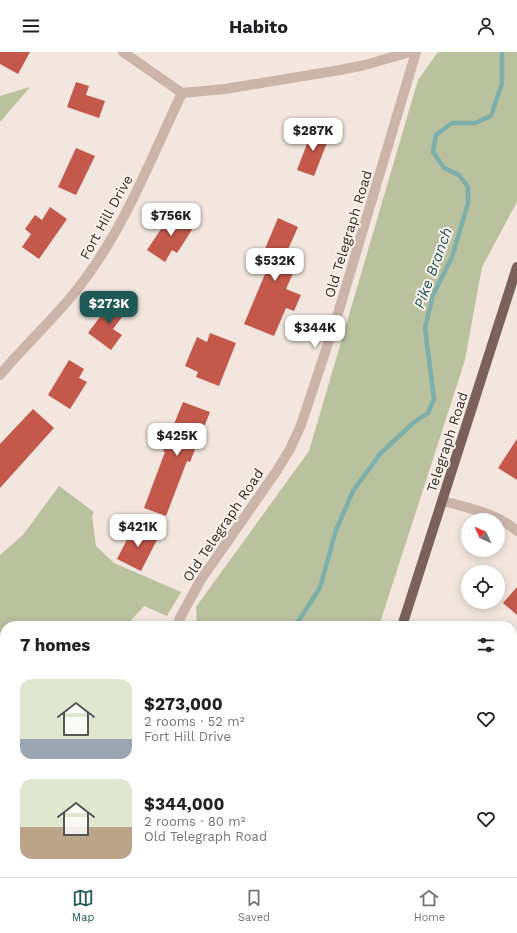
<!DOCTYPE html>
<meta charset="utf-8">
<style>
:root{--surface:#fff;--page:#f6f6f6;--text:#202124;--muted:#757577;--line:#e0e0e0;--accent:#1f5956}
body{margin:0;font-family:"Work Sans",sans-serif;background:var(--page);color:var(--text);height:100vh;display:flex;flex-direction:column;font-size:15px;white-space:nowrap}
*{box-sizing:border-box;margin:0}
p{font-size:13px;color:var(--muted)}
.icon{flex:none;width:22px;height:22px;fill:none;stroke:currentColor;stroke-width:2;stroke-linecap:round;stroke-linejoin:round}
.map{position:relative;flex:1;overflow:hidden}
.sheet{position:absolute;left:0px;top:569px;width:517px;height:256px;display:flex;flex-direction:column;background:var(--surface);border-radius:16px 16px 0 0;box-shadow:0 2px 10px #0003}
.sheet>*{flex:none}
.needle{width:26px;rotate:314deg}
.buttons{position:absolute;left:461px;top:461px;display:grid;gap:8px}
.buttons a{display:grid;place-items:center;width:44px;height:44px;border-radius:50%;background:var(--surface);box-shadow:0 2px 10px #0003;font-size:20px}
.price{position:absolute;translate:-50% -34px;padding:0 9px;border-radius:8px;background:#fff;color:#222;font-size:13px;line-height:26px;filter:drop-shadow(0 1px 2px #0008)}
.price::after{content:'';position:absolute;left:50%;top:24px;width:12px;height:9px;margin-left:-6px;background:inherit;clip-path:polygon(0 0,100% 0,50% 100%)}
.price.current{background:var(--accent);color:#fff}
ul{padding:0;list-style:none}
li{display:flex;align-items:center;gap:12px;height:100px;padding:0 20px}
li span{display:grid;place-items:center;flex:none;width:112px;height:80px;border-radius:12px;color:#555}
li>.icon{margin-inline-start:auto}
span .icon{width:48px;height:48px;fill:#fffc;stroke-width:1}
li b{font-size:17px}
h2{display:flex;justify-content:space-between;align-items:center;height:48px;padding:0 20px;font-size:17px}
header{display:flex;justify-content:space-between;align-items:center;height:52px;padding:0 20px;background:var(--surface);font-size:18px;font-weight:700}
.tabs{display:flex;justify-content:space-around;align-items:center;height:56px;border-top:1px solid var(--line);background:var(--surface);font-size:11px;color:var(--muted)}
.tabs a{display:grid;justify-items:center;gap:2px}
.tabs .current{color:var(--accent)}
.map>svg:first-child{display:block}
</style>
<header><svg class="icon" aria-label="menu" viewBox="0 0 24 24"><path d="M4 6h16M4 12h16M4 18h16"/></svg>Habito<svg class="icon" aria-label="person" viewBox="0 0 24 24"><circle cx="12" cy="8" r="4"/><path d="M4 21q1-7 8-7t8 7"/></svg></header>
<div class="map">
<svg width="517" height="825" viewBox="0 0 517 825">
<rect width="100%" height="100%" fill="#f2e6de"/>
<g fill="#bac19e">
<path d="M 438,0 L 517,0 L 517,150 L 482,215 L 465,308 L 379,574 L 197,574 L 196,555 L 309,399 L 418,28 Z"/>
<path d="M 30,35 L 0,70 L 0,44 Z"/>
<path d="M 59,434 L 94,460 L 92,464 L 96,494 L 114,511 L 181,540 L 167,564 L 144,554 L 126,574 L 5,574 L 5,635 L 0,635 L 0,503 L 23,483 Z"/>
<path d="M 0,775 L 5,775 L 5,820 L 192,820 L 192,825 L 0,825 Z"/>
<path d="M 209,820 L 299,820 L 298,825 L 209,825 Z"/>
</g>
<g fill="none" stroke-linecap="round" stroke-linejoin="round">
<g stroke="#7eafab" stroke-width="4.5">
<path d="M 295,574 L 320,536 L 336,478 L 353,439 L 380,402 L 413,371 L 428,361 L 434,347 L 425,276 L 433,243 L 452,205 L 468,151 L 468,135 L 459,123 L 444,116 L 433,100 L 436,83 L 452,71 L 475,71 L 491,64 L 502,31 L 502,0"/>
<path d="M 248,825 L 249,820"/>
</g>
</g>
<g fill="#c4594b">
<path d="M 0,0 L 30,0 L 18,22 L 0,12 Z"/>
<path d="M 76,30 L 89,34 L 86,43 L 105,49 L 99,66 L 67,55 Z"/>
<path d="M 313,76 L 330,83 L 314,124 L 297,118 Z"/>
<path d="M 76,96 L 95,104 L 76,143 L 58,135 Z"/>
<path d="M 50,155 L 67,167 L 39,207 L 22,195 L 31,182 L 25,177 L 35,163 L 42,168 Z"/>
<path d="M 173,159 L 195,173 L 177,201 L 172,198 L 165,210 L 147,198 Z"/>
<path d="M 278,166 L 298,175 L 285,204 L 298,210 L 286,237 L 301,243 L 294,259 L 286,256 L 274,284 L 244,272 L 270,210 L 261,206 Z"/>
<path d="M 114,246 L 128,257 L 113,277 L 122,283 L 111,298 L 88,281 Z"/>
<path d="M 210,281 L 236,291 L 219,334 L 196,325 L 198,320 L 185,314 L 197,285 L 207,290 Z"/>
<path d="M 69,308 L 84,317 L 79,326 L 87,330 L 70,357 L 48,343 Z"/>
<path d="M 183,350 L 210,360 L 190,410 L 187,409 L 166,464 L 144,456 L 165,400 L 163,399 Z"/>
<path d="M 33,357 L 54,376 L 0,436 L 0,392 Z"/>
<path d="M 517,387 L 517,428 L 498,416 Z"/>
<path d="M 135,472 L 159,484 L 141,519 L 117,507 Z"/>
<path d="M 517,535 L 517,563 L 503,551 Z"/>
</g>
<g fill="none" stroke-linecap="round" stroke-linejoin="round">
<g stroke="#cbb5aa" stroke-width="10">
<path d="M 123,0 L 182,41"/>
<path d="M 182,41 L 225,37 L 340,18 L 365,13 L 410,0"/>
<path d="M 0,323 C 29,288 64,258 90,220 C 129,165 153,102 182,41"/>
<path d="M 443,449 C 468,456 497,461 517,479"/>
<path d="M 177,574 L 180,566 L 200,529 L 276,420 L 290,397 L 301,373 L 339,258 L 416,0"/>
<path d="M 203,820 L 204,825"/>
<path d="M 482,820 L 486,825"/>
</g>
<g stroke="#7a615b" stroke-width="10">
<path d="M 402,574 L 517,215"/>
<path d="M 321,825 L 323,820"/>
</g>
</g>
<g text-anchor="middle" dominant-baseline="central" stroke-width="4" stroke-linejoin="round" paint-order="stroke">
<g font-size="14" fill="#382c2a" stroke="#faf1eb">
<text transform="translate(106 165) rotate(-61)">Fort Hill Drive</text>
<text transform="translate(348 182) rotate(-73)">Old Telegraph Road</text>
<text transform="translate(447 390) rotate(-72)">Telegraph Road</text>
<text transform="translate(223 473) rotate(-56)">Old Telegraph Road</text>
</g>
<g font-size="15" font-style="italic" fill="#1f5956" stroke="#faf1eb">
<text transform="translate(433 216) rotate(-70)">Pike Branch</text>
</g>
</g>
</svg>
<div class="buttons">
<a><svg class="needle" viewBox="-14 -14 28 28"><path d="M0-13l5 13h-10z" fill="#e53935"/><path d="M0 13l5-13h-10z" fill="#757577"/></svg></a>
<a><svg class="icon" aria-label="locate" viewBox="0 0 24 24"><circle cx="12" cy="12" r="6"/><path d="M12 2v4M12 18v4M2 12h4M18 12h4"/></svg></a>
</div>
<b class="price" style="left:313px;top:100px">$287K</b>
<b class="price" style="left:171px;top:185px">$756K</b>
<b class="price" style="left:275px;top:230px">$532K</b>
<b class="price current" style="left:109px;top:273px">$273K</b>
<b class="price" style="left:315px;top:297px">$344K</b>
<b class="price" style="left:177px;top:405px">$425K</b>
<b class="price" style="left:138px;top:496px">$421K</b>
<section class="sheet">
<h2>7 homes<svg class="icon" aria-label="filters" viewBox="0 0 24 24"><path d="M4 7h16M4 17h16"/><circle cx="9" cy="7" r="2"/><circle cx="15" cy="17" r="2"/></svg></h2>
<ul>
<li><span style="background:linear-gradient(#dfe7d0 75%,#9aa5b1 0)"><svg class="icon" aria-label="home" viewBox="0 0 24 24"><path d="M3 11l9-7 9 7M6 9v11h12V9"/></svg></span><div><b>$273,000</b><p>2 rooms · 52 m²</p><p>Fort Hill Drive</p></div><svg class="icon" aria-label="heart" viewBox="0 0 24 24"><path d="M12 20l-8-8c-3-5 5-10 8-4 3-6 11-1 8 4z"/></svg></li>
<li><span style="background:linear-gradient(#dfe7d0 60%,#b9a48a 0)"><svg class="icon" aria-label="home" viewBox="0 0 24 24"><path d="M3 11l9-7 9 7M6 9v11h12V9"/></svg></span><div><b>$344,000</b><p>2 rooms · 80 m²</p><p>Old Telegraph Road</p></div><svg class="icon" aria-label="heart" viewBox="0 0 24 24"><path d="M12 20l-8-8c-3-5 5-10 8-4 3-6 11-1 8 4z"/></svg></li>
</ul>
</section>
</div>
<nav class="tabs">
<a class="current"><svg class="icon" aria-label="map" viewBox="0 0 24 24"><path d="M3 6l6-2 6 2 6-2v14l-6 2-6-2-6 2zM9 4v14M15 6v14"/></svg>Map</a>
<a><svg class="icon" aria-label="saved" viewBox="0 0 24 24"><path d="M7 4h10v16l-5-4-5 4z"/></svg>Saved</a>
<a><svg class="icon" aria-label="home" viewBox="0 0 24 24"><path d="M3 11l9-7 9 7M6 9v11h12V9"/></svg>Home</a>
</nav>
